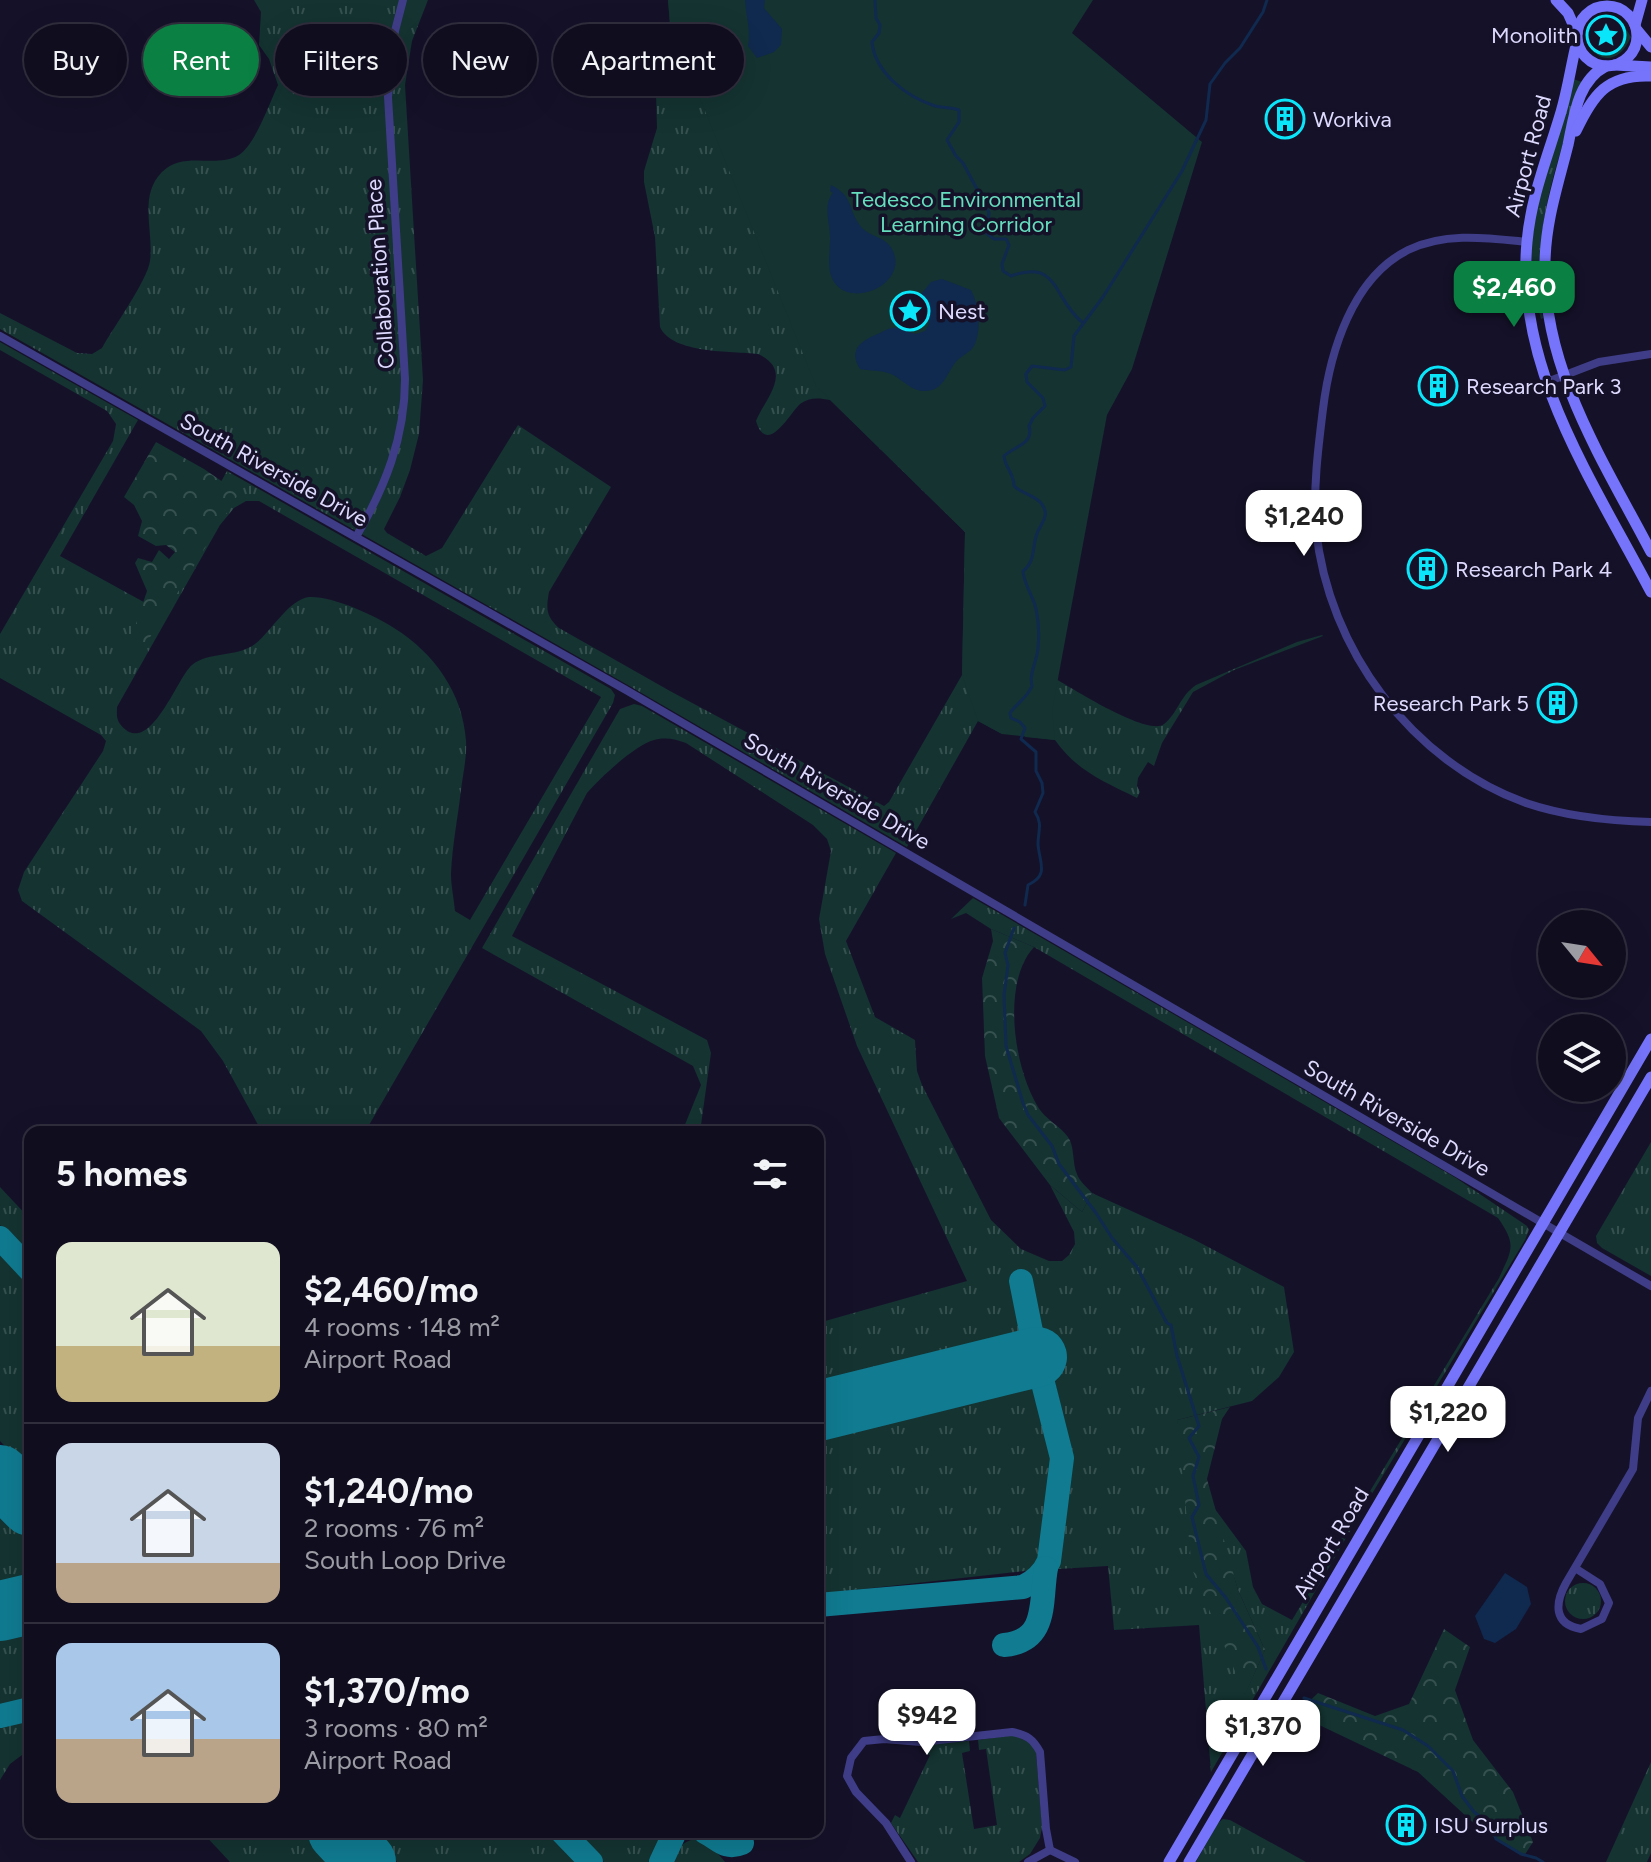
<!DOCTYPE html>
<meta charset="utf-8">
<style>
:root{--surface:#100d1f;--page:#191628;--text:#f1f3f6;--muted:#9c9ca4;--line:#302d3d;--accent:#0b8043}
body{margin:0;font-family:Figtree,sans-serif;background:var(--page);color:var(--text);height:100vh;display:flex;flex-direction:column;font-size:30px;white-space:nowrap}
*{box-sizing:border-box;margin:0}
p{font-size:26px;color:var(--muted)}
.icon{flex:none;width:44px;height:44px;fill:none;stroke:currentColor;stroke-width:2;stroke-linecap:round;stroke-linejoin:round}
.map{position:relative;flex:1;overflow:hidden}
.panel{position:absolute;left:24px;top:1126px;width:800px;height:712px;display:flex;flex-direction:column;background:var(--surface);border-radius:16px;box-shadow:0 8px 32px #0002,0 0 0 2px var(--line)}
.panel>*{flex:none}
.guide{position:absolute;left:24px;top:24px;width:800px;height:72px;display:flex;gap:16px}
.needle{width:52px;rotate:120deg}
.fabs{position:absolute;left:1538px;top:910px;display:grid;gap:16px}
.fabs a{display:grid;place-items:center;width:88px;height:88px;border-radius:50%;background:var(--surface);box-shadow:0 8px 32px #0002,0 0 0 2px var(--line);font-size:40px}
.price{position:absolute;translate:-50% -68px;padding:0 18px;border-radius:16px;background:#fff;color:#222;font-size:26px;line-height:52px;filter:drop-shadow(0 2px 4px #0008)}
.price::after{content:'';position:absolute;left:50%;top:48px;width:24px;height:18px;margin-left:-12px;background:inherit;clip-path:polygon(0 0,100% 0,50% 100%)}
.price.active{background:var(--accent);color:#fff}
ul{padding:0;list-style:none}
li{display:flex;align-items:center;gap:24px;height:200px;padding:0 32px}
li+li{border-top:2px solid var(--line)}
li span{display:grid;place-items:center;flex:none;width:224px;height:160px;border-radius:16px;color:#555}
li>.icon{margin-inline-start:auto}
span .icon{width:96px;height:96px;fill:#fffc;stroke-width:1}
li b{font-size:34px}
h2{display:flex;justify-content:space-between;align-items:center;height:96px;padding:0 32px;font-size:34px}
.chip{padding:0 28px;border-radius:36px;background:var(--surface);box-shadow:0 8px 32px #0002,0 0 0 2px var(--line);font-size:28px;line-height:72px}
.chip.active{background:var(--accent);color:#fff}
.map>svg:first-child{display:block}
</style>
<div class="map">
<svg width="1651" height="1862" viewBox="0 0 1651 1862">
<defs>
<pattern id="grass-tufts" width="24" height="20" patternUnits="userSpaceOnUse" patternTransform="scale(2)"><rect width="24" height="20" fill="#143331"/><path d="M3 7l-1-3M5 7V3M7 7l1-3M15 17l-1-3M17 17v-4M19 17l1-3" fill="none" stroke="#365050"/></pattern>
<pattern id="forest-crowns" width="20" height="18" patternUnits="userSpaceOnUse" patternTransform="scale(2)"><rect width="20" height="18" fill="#143331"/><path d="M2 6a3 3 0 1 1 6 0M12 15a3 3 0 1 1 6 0" fill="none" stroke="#365050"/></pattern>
</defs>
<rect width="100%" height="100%" fill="#151129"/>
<g fill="url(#grass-tufts)" fill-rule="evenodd">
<path d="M 254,0 L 428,0 L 412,41 L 405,85 L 423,380 L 419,434 L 410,470 L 400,497 L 384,529 L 387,533 L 426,556 L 442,548 L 518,425 L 611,487 L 549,592 C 546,609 546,616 559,628 L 670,691 L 884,806 L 889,802 L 962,675 L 965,532 L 830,400 C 819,398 809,397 800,404 C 790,413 767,457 756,421 C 766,397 794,371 758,354 C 732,351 672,354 660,327 L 655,237 L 644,182 L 644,171 L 657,128 L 656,93 L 659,59 L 670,24 L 668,0 L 968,522 L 1002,734 L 978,721 L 907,847 L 633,688 L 0,329 L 0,313 L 77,353 L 92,354 L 102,348 C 113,328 147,281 150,261 C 154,231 138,196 162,172 C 184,150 215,169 239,155 C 256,143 269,104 278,85 L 269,59 L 259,45 L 261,12 Z"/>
<path d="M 1609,15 L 1621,21 L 1631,37 C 1605,94 1557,17 1609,15 Z"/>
<path d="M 1573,79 L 1582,82 C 1556,170 1531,224 1543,318 L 1541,319 C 1538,307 1534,295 1532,283 C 1523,219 1555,140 1573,79 Z"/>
<path d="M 0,342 L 138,420 L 60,556 L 151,606 L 227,471 L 611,689 L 615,695 L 613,703 L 365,1132 L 262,1132 L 223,1061 L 201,1031 L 22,901 L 18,890 L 24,872 L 103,751 L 106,741 L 101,735 L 0,678 L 0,634 L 113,441 L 116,424 L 107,411 L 0,350 ZM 246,501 L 259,501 L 601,697 L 470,920 L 455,911 C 454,899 451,886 451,874 C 452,846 458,817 461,790 C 463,774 467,757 466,741 C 463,693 434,653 394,628 C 374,615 333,596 309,597 C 289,599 270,633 255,644 C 236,658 209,651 192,665 C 177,677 149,761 120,724 C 116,718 117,714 117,707 L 220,525 L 234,508 Z"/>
<path d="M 1322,635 L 1323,636 L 1234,670 L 1193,692 L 1162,743 L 1154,766 L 1148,762 L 1138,778 L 1137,786 L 1140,792 L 1137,798 C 1103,781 1077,771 1055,740 L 1025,737 L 1056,679 C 1073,689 1149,737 1164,724 C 1178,713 1179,697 1196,685 L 1297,642 Z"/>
<path d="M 634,704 L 642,706 L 896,853 L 846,941 L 875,1017 L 915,1040 L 917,1071 L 922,1085 L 991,1220 L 1021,1249 L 1049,1261 L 1062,1261 L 1069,1255 L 1075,1244 L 1074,1232 L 1050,1185 L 1082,1212 L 1092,1193 L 1193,1239 L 1284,1287 L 1294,1352 L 1279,1377 L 1252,1401 L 1177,1420 L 1245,1694 L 1265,1650 L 1238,1590 L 1212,1505 L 1246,1551 L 1253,1587 L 1262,1604 L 1292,1620 L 1499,1278 C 1512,1250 1517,1245 1498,1218 L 1034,947 L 991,929 L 966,913 L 951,919 L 973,898 L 1456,1178 L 1527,1226 L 1529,1230 L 1525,1240 L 1361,1512 L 1211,1772 L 1199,1625 L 1114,1630 L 1108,1566 L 1058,1569 L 1072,1455 L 1031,1279 L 1016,1283 L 1027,1330 L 1025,1344 L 818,1395 L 818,1323 L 967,1281 L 857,1046 L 825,954 L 819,919 L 831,851 L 827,839 L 813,825 L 686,743 C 675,739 666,737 654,740 C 635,745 600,778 587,793 L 512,936 L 707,1040 L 711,1053 L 700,1132 L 682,1132 L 701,1085 L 693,1066 L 482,948 L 620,709 Z"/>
<path d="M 1651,1142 L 1651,1276 L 1602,1248 L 1597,1243 L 1596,1236 Z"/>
<path d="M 0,1187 L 30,1219 L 30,1257 L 0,1225 Z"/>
<path d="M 0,1247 L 30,1279 L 30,1473 L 0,1441 Z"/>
<path d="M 1028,1374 L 1037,1388 L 1055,1457 L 1042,1558 L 1034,1570 L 818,1594 L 818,1426 Z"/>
<path d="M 0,1502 L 30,1534 L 30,1587 L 0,1595 Z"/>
<circle cx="1583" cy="1601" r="18"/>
<path d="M 30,1620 L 30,1701 L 0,1708 L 0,1627 Z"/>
<path d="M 30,1718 L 30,1749 L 10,1764 L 0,1780 L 0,1725 Z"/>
<path d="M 1014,1735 L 1030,1743 L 1036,1752 L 1042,1826 L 1040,1838 L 1030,1854 L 1019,1862 L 918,1862 L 891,1823 L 895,1815 L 900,1818 L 930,1755 L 926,1754 L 930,1744 L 969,1741 L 970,1751 L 962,1753 L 974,1829 L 997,1825 L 986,1749 L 979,1750 L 978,1740 Z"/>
<path d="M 1651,1762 L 1651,1853 L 1647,1862 L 1606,1862 Z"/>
<path d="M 1223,1819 L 1230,1820 L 1306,1862 L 1196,1862 L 1218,1823 Z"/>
<path d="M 202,1832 L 311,1832 L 340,1862 L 230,1862 Z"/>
<path d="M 369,1832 L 555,1832 L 583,1862 L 397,1862 Z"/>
<path d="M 575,1832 L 668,1832 L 654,1862 L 604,1862 Z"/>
<path d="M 696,1839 L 709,1843 L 725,1862 L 670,1862 C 676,1850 682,1841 696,1839 Z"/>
</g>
<g fill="url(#forest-crowns)">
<path d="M 156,442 L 204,469 L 239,493 L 144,647 L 131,638 L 147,591 L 135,563 L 138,558 L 152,562 L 159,550 L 169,559 L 175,552 L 166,545 L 156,546 L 138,536 L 142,521 L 134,505 L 124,497 Z"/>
<path d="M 991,929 L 1034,947 C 1001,983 1014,1068 1038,1107 C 1045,1119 1060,1126 1068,1137 C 1075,1147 1072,1163 1077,1174 C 1079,1181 1087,1187 1092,1193 L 1082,1212 L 1050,1185 L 999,1118 L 985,1056 L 982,978 L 993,941 Z"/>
<path d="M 1230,1407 L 1222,1419 L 1207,1479 L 1238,1590 L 1265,1650 L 1245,1695 L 1192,1569 L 1177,1420 Z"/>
<path d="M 1444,1629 L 1470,1647 L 1455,1690 L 1473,1740 L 1513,1792 L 1533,1842 L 1524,1856 L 1479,1828 L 1418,1772 L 1296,1714 L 1318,1693 L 1375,1716 L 1409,1704 Z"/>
</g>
<path fill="#143331" d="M 668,0 L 1093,0 L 1072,33 L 1202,142 L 1132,369 L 1107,415 L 1052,711 L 1055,740 L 1002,734 L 978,721 L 962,675 L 965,532 L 816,386 L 670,24 Z"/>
<g fill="#10294e">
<path d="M 745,0 L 765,0 L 764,8 L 782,29 L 781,45 L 774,52 L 757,58 L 748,46 C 751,29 746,17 745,0 Z"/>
<path d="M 831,185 C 855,197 847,210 862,228 C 871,237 886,237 892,249 C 912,286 840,315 830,272 C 828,262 830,250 830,240 C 831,226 822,205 833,193 L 830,191 Z"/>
<path d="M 942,279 L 971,290 C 979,305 982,330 974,346 C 970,353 960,356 955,363 C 946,375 943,391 925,391 C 912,392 902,379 891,374 C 881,370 871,371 860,369 C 847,348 863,340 880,333 C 886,330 890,327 898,328 C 904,329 910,333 916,334 L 925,331 L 929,324 L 927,310 L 923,310 L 925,302 L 921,294 L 931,282 Z"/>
<path d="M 1505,1573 L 1527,1587 L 1531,1604 L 1516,1629 L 1495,1643 L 1484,1639 L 1475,1616 Z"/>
</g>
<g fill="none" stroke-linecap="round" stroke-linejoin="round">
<g stroke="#10294e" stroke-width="3">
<path d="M 875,0 L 876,18 L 880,25 L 879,33 L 872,42 C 875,73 907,97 935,106 C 943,108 951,107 959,110 L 959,122 L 947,140 L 956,156 L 963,163 L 986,206 L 989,213 L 986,233 L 994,239 L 1006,239 L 1009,245 L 1002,264 L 1003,271 L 1011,276 C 1059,258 1053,299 1082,322"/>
<path d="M 1025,905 L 1028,885 C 1050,875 1039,862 1038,844 C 1038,831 1043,824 1035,812 L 1043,793 L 1042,783 L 1036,771 L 1036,752 L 1021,739 L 1025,728 L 1020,722 L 1011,718 L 1010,713 C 1017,703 1027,698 1032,686 C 1029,672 1037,662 1038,648 C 1039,637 1039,625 1037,615 C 1036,598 1024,587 1023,571 C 1037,560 1031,546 1038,531 C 1043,521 1050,514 1041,503 C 1033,494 1022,494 1014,486 C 1014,473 1005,468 1004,456 C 1015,446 1034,444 1029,426 L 1033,418 L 1045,406 L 1043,398 L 1027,382 L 1026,374 L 1032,366 L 1065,370 L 1071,367 L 1074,336 L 1103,297 L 1182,171 L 1206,120 L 1210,84 L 1225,63 L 1240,48 L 1263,12 L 1267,0"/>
<path d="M 1014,928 L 1005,953 L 1008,965 L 1004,995 L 1006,1046 L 1023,1103 L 1028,1115 L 1052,1146 L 1059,1164 L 1096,1213 L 1112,1238 L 1137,1267 L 1167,1323 L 1171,1325 L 1177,1356 L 1199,1426 L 1189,1438 L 1199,1457 L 1193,1476 L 1199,1505 L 1192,1517 L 1206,1574 L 1226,1598 L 1258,1647 L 1266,1669"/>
<path d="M 1304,1698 L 1403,1730 L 1428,1746 L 1453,1771 L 1462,1796 L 1474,1812 L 1491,1825 L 1496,1839 L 1521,1854 L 1536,1858 L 1543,1862"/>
</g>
<g stroke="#107b91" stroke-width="24">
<path d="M 0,1238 L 30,1270"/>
<path d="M 818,1605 L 1023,1587 C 1035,1581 1043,1574 1049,1561 L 1062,1458 L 1042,1379 L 1030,1368 L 1017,1362 L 1032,1336 L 1021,1281"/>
<path d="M 1004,1645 C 1049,1641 1040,1601 1046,1568"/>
<path d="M 0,1716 L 30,1709"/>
<path d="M 562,1832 L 591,1862"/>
<path d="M 705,1832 C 719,1839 725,1850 742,1843"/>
<path d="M 661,1862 L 675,1832"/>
</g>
<g stroke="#107b91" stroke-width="60">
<path d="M 818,1411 L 1037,1357"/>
<path d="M 0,1475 L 30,1506"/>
<path d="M 0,1611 L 30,1604"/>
<path d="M 338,1832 L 366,1862"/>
</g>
<g stroke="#3f3d87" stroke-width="8">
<path d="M 1527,242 C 1487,238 1446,232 1408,250 C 1352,278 1330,352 1323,409 C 1318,449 1313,489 1316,529 C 1328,649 1412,762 1526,803 C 1567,817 1609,821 1651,822"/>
<path d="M 0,336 L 626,690 L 1651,1286"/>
<path d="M 1547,382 L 1599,362 L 1651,354"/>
<path d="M 356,537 C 385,487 405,438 405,379 L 388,97 L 395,31 L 403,0"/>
<path d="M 1575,1568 L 1600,1584 L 1609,1603 L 1602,1619 L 1581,1629 C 1553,1624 1555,1603 1566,1583 L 1633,1469 L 1638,1418 L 1651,1391"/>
<path d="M 1050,1850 L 1075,1862"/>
<path d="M 911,1862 L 886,1823 L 856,1792 L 847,1776 L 851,1758 L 864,1741 L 884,1739 L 921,1742 L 1012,1732 C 1027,1735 1033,1739 1040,1752 L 1046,1829 L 1050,1850 L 1028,1862"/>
</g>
<g stroke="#7574fb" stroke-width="11">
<path d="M 1556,0 L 1568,13 L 1577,33"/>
<circle cx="1607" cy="36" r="30"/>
<path d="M 1635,25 L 1642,0"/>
<path d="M 1637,30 L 1651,47"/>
<path d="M 1577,41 C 1571,65 1568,89 1561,112 C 1548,156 1531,196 1527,242 C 1515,369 1594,483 1651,592"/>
<path d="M 1615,65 L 1651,67"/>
<path d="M 1606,66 C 1577,81 1574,117 1568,145 C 1558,185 1545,223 1545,265 C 1543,370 1604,462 1651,552"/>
<path d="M 1576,131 C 1593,95 1607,74 1651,76"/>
<path d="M 1169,1862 L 1651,1039"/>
<path d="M 1189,1862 C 1341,1599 1499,1340 1651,1077"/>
</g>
</g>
<defs>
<symbol id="sight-ring" viewBox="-11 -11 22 22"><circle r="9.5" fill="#151129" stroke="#0be5f9" stroke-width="1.5"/><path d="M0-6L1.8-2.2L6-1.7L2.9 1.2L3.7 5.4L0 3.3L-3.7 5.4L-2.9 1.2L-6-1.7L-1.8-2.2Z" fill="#0be5f9"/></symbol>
<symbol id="building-ring" viewBox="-11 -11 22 22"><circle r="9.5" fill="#151129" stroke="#0be5f9" stroke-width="1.5"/><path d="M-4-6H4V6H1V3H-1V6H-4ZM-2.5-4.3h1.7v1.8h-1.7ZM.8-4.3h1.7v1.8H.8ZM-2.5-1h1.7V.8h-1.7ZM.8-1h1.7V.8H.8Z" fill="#0be5f9"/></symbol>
</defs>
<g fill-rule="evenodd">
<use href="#sight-ring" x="1584" y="13" width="44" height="44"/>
<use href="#building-ring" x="1263" y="97" width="44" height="44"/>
<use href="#sight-ring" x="888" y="289" width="44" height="44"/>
<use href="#building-ring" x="1416" y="364" width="44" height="44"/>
<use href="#building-ring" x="1405" y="547" width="44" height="44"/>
<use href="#building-ring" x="1535" y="681" width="44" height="44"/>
<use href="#building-ring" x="1384" y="1803" width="44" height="44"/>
</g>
<g text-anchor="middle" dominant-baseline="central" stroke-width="7" stroke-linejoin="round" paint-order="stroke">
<g font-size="22" fill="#dedafe" stroke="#151129" text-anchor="start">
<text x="1578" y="35" text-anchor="end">Monolith</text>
<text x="1313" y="119">Workiva</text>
<text x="938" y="311">Nest</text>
<text x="1466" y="386">Research Park 3</text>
<text x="1455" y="569">Research Park 4</text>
<text x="1529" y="703" text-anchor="end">Research Park 5</text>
<text x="1434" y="1825">ISU Surplus</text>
</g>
<g font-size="22" fill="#dedafe" stroke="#151129">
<text transform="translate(1528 156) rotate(-75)">Airport Road</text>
<text transform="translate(380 274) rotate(-94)">Collaboration Place</text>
<text transform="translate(274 470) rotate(29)">South Riverside Drive</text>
<text transform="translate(837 791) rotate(30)">South Riverside Drive</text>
<text transform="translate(1397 1118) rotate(30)">South Riverside Drive</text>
<text transform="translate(1331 1543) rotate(-59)">Airport Road</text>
</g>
<g font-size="22" fill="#66debe" stroke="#151129">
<text x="966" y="199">Tedesco Environmental<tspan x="966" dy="25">Learning Corridor</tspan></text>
</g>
</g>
</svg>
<div class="fabs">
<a><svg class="needle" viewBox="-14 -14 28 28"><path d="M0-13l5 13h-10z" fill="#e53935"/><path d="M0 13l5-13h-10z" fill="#9c9ca4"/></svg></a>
<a><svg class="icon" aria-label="layers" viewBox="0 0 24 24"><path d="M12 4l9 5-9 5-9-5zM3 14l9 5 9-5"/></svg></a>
</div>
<b class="price active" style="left:1514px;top:329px">$2,460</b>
<b class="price" style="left:1304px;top:558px">$1,240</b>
<b class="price" style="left:1448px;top:1454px">$1,220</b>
<b class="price" style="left:927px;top:1757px">$942</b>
<b class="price" style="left:1263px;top:1768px">$1,370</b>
<div class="guide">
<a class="chip">Buy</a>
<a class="chip active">Rent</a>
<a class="chip">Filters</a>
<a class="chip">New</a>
<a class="chip">Apartment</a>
</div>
<section class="panel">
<h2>5 homes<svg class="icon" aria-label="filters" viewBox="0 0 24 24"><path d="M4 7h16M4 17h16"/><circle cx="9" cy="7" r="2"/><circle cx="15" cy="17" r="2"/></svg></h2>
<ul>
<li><span style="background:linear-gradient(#dfe7d0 65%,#c2b280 0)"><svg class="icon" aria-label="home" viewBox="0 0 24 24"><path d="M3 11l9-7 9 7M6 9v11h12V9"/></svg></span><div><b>$2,460/mo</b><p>4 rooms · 148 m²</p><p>Airport Road</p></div></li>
<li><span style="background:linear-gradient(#c9d6e8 75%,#b9a48a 0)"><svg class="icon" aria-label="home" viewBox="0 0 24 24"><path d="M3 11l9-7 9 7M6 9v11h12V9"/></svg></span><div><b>$1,240/mo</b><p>2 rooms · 76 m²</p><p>South Loop Drive</p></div></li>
<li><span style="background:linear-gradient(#a9c7e8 60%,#b9a48a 0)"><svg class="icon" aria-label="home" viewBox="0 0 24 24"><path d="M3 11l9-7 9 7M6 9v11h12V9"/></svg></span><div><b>$1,370/mo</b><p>3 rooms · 80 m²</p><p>Airport Road</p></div></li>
</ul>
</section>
</div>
